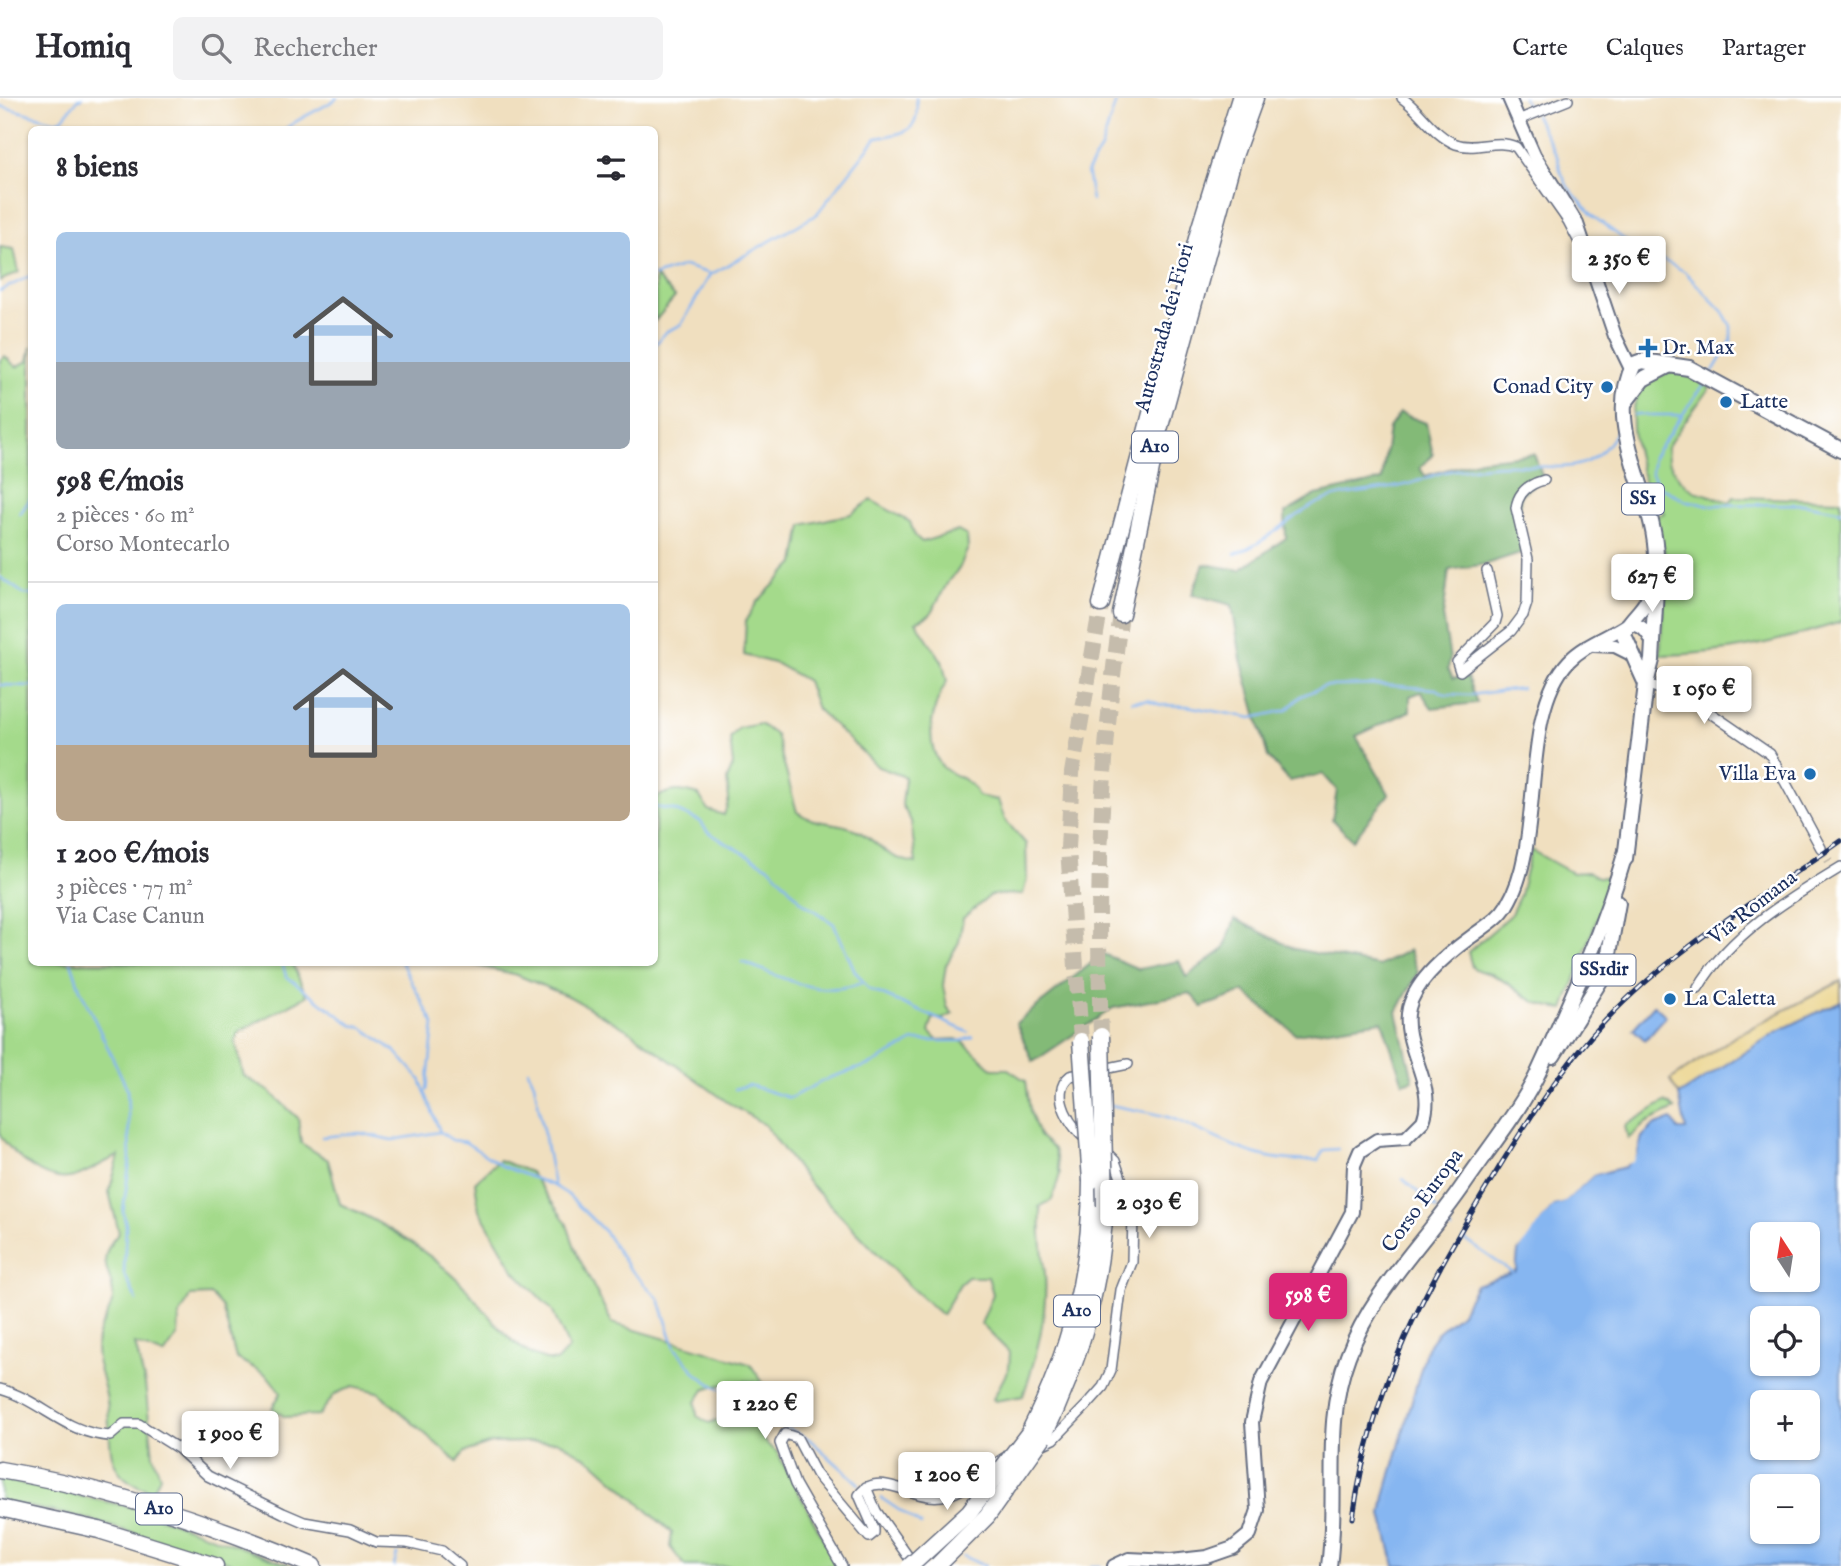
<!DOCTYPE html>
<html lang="fr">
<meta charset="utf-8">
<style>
:root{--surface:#fff;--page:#f2f2f3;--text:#2b2b33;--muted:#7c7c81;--line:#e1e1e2;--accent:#db2777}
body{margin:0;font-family:"IM FELL English",serif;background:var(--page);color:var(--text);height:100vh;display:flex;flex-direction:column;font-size:26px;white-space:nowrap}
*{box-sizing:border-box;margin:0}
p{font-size:23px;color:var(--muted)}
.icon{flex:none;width:38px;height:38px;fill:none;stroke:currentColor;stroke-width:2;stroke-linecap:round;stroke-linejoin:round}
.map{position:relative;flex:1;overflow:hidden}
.panel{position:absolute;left:28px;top:28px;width:630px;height:840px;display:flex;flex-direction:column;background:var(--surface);border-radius:10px;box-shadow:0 2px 5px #0004}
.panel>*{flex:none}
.needle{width:46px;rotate:348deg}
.controls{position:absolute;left:1750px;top:1124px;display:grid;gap:14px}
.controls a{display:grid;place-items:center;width:70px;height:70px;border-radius:10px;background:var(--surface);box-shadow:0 2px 5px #0004;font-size:35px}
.price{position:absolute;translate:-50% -60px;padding:0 16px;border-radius:7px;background:#fff;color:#222;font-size:23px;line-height:46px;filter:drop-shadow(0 2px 4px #0008)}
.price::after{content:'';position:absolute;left:50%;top:42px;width:21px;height:16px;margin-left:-10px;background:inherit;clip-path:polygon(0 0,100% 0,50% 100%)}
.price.selected{background:var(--accent);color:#fff}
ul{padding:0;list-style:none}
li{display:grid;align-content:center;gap:14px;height:371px;padding:0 28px}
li+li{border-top:2px solid var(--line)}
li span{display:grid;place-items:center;height:217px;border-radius:10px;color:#555}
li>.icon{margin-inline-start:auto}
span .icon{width:126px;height:126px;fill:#fffc;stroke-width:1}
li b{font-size:30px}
h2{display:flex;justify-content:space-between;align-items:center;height:84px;padding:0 28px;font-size:30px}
header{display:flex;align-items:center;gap:42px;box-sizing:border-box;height:98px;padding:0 35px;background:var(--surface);border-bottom:2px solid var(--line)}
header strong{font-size:33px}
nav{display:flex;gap:38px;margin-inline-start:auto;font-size:24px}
.search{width:490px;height:63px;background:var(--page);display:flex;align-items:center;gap:18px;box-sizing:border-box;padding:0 24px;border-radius:10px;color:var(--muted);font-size:26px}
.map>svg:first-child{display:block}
</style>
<header>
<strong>Homiq</strong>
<div class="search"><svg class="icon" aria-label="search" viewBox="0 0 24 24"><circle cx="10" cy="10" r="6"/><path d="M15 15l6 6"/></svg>Rechercher</div>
<nav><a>Carte</a><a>Calques</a><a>Partager</a></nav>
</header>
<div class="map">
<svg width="1841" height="1468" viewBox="0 0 1841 1468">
<rect width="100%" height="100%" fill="#fff"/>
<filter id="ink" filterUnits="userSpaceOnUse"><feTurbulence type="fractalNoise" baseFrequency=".0143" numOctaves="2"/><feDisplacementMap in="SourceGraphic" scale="14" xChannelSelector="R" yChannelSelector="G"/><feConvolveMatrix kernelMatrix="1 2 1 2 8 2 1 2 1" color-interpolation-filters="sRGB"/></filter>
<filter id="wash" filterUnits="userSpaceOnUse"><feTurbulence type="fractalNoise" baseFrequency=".00686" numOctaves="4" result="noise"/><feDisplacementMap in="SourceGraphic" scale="28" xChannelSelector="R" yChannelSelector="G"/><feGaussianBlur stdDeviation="1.57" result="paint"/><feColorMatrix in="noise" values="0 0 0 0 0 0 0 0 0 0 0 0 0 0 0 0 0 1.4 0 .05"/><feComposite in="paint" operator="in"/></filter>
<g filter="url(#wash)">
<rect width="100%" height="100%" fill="#f0dfbf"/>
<g fill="#a4da8b" stroke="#608474" stroke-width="2">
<path d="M 0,149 L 14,151 L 19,174 L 0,183 Z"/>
<path d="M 655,178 L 675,199 L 655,223 Z"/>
<path d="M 31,249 L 32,864 L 292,865 L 307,898 L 240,933 L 235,943 L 244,978 L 269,993 L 298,1020 L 301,1045 L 328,1062 L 340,1106 C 380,1123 425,1151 457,1181 C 483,1206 516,1264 557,1263 L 569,1250 L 552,1212 L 515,1174 L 479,1112 L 475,1084 L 499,1062 L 530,1074 L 566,1124 L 578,1158 L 612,1225 L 750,1266 L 768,1292 C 754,1276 722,1286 704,1292 L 696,1304 L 697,1318 L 709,1325 L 737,1315 L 748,1320 L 768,1347 L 777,1354 L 838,1468 L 685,1468 L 670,1449 L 672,1435 L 595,1365 L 558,1343 L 492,1345 L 465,1354 L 457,1364 L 378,1294 L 353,1288 L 335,1296 L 319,1317 L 285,1319 L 272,1310 L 281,1295 L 267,1277 L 236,1260 L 222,1209 L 211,1197 L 190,1198 L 179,1219 L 178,1237 L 164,1257 L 135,1246 L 145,1286 L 153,1357 L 160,1378 L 153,1393 C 100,1380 113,1345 107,1303 C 104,1281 93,1264 97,1240 C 100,1226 112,1213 113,1200 C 115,1175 91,1165 119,1135 L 109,1094 L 119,1058 C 104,1063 90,1074 74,1079 C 46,1087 15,1058 0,1038 L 0,262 L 5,258 L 16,269 L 28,263 Z"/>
<path d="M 1678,273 L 1710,289 L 1673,340 L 1667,350 L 1668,363 L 1682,384 L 1695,393 L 1730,404 L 1734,399 L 1841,402 L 1841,524 C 1774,545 1731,556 1660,557 L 1664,499 L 1673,482 L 1654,419 L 1664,415 L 1660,404 L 1654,406 L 1649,401 C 1638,356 1607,283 1678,273 Z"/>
<path d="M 871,402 L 910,424 L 915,438 L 922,444 L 958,433 L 967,438 L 968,450 L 959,471 L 949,482 L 930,517 L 916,524 L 942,563 L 947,583 C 933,606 923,643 941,667 C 952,681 969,676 978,698 L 998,702 L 1005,722 L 1026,746 L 1027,781 L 1023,796 L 991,797 L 963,820 L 959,844 L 946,867 L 943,887 L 947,909 L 953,916 L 943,921 L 933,920 L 929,934 L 937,942 L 956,941 L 963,944 L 993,971 L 1008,971 L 1026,983 L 1030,1013 L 1039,1038 L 1054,1051 L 1060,1076 L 1052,1102 L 1039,1109 L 1041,1112 C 1039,1135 1043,1154 1045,1176 C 1048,1216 1036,1261 1023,1298 L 995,1303 L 993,1301 L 1009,1270 L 1010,1255 L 981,1226 L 993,1196 L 988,1179 L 968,1179 L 960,1186 L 942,1217 L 909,1188 L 807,1083 L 765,1027 L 727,1004 L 631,934 L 570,899 L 517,877 L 466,865 L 654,864 L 655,701 C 670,690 682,692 699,697 L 708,712 L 724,717 L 729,701 L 727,682 L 733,667 L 730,640 L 739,630 L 760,626 L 776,637 L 797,714 C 817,728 834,722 854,731 C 881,744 881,759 916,765 L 911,723 L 902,707 L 905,679 L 878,669 L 817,611 L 807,583 L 777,566 L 744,557 L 746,522 L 757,504 L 795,465 L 802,427 L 851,416 Z"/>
<path d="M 1531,752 L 1572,775 L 1589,774 L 1598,779 L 1612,780 L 1564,911 C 1522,906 1524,892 1493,877 C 1486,874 1478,874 1472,869 L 1468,854 L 1510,818 L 1520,797 Z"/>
<path d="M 1665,1004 L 1675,1011 L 1647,1024 L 1628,1041 L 1625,1028 Z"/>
<path d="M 0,1381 L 131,1409 L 293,1468 L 242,1468 L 83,1420 L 0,1403 Z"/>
</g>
<g fill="#83ba77" stroke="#4f746a" stroke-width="2">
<path d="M 1400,315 L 1426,325 L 1433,357 L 1420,370 L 1425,378 L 1480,362 L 1534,356 L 1543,380 L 1521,396 L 1517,433 L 1523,454 L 1486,466 L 1449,472 L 1443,518 L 1450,561 L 1448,571 L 1453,580 L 1467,579 L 1477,605 L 1432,610 L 1421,594 L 1410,598 L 1410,613 L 1356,638 L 1389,696 L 1353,742 L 1332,722 L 1337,692 L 1323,676 L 1289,683 L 1268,659 L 1241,561 L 1232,507 L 1192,496 L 1204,466 L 1240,472 L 1286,440 L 1285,415 L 1316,397 L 1382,382 L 1389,330 Z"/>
<path d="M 1235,821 L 1295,851 L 1379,868 L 1409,852 L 1418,874 L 1397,914 L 1413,982 L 1403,985 L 1382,923 L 1296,936 L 1244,894 L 1202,909 L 1190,895 L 1113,910 L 1033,964 L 1016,925 L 1103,856 L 1139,871 L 1179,863 L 1186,879 L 1224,851 Z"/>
</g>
<path fill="#eeda9e" stroke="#84847e" stroke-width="2" d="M 1841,883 L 1841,903 L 1776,934 L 1679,997 L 1670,982 L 1737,937 Z"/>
<g fill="#86b6f1" stroke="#5072a8" stroke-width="2" fill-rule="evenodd">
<path d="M 1841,903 L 1841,1468 L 1395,1468 L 1382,1417 L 1385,1398 L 1427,1249 L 1439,1233 L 1461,1215 L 1476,1187 L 1516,1173 L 1518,1154 L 1525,1142 L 1553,1107 L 1562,1105 L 1593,1077 L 1625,1069 L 1637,1056 L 1642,1039 L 1653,1028 L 1672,1021 L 1678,1032 L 1686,1032 L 1679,997 L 1776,934 ZM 1762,1136 L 1808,1136 L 1808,1181 L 1762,1181 ZM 1762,1220 L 1808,1220 L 1808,1265 L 1762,1265 ZM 1762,1304 L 1808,1304 L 1808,1349 L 1762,1349 ZM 1762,1388 L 1808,1388 L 1808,1433 L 1762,1433 Z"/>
<path d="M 1654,907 L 1666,918 L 1645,942 L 1633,931 Z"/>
</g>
<path fill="#f0dfbf" d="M 1636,1041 L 1639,1043 L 1637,1056 L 1633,1064 L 1593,1077 L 1563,1105 L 1553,1107 L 1518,1154 L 1522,1140 L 1550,1105 L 1563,1099 L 1592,1074 L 1630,1062 Z"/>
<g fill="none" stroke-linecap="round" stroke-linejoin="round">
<g stroke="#86b6f1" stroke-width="2.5">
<path d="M 1523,0 L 1529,13"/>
<path d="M 77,2 L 82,0"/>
<path d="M 0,8 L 56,23 L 62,21 L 76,4"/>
<path d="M 1535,17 L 1558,60 L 1560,72 L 1568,89 L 1594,119 L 1629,145 L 1684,173 L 1723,214 L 1731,228 L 1731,243 L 1712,275"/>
<path d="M 284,32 C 301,18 319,13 337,0"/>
<path d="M 1092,102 L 1087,73 L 1101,51 L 1117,0"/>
<path d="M 654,178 L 684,168 L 711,176"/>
<path d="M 0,193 L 32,177"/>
<path d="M 654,248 L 667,233 L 681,227 L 710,177 L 816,117 L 876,40 C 906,34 921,35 916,0"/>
<path d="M 1706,283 L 1653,359 L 1651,375 L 1659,388 L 1686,403 L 1708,407 L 1804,406 L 1841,413"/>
<path d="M 1634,317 L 1682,317"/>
<path d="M 20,416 L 32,398"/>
<path d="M 1235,456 C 1264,446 1286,423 1312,408 C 1337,393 1377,394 1405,387 C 1420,384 1435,375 1450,373 C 1470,370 1493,366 1514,367 C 1562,368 1593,380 1619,329"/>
<path d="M 0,479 L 24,496 L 32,497"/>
<path d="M 0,587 L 32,588"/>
<path d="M 1132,603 L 1148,602 L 1161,607 L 1187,608 L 1252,620 L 1287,612 L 1301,598 L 1325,588 L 1383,587 L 1436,591 L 1446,596 L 1470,597 L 1521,590"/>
<path d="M 654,709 L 674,712 L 700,723 L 707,733 L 721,742 L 771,770 L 802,804 L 834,826 L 855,873 L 869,891 L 968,934"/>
<path d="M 71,864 L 80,891 L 127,990 L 130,1062 L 123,1114 L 126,1127 L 124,1175 L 137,1203"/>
<path d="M 282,864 L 286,878 L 352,927 L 363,930 L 396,954 L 420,981 L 440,1034 L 452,1042 L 465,1044 L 502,1068 L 554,1088 L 567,1096 L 605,1134 L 628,1169 L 659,1201 L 675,1250 L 698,1277 L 719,1291 L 745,1292 L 759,1297 L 779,1326 L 809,1341 L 859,1386"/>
<path d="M 401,864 L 434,926 L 427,992"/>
<path d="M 742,864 C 783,879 818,901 861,885"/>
<path d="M 528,972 L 534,985 L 554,1088"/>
<path d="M 735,991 L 749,987 L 790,1000 L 829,980 L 872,966 L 914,943 L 961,943 L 973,939"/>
<path d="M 1110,1007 C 1132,1012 1158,1014 1179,1023 C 1231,1046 1258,1066 1318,1062 L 1324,1052 L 1338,1051"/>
<path d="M 322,1039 L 360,1035 L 392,1042 L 440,1034"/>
<path d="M 1403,1081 L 1437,1111"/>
<path d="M 1445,1123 L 1452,1132"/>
<path d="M 1464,1141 L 1512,1174"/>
<path d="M 881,1400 L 921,1427"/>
<path d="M 963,1458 L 985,1468"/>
<path d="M 394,1468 L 397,1456"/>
<path d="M 1091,1468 L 1101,1468"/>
</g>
</g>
</g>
<g filter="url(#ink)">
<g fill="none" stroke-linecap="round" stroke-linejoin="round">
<path stroke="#c5bcac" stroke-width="9" stroke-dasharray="9 4.5" stroke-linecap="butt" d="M 1821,750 L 1829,763"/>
<g stroke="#c5bcac" stroke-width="16" stroke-dasharray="16 8" stroke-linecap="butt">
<path d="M 1101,938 C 1096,791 1100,662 1121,516"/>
<path d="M 1081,943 L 1068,750 L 1072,675 L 1101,506"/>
</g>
<defs>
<g id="street">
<path d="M 1402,0 C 1421,13 1434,38 1456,46 C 1476,53 1496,40 1516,49 L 1568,123 L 1579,144"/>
<path d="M 1518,22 L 1568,2"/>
<path d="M 1487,473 L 1497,518 L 1495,525 L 1457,564 L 1460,573 L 1511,533 L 1523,517 L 1527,505 L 1528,461 L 1516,410 C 1518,394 1529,386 1544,382"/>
<path d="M 1646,586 L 1693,603 L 1770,656 L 1821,750"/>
<path d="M 1698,890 C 1730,836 1788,801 1841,769"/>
<path d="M 1090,1044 C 1072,1033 1048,995 1070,978 L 1128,966"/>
<path d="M 0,1291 C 41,1302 66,1336 110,1338 L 124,1326 L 139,1326 L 179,1351 L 208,1378 L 283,1415 L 304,1424 L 350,1432 L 376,1444 L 407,1445 L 442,1453 L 460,1468"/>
<path d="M 1037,1349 L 1054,1341 L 1086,1308 L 1103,1289 L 1111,1272 L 1121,1192 L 1132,1164 L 1133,1114 L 1115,1063 L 1105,1053"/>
<path d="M 866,1389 L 876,1413 L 914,1467"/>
<path d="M 842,1468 L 795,1386 L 780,1345 L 785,1336 L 797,1340 L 816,1376 L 869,1439 L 874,1435 L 874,1431 L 859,1397 C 876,1373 906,1396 929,1398 C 961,1402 979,1376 1004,1360"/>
</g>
<g id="secondary">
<path d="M 1509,0 L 1534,57 L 1577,126 L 1615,238 L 1631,271"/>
<path d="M 1594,547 L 1615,548 L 1631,556"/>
<path d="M 1114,1468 L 1129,1461 L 1171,1463 L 1207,1459 L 1233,1450 L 1250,1436 L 1258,1412 L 1252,1324 L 1261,1284 L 1352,1114 L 1354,1067 L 1360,1053 L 1377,1042 L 1406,1040 L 1423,1023 C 1438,986 1400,948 1409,910 C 1416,881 1449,855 1471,839 C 1484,829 1499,821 1507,807 C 1546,743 1518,617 1569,563 C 1585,546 1609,539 1628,526 C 1642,526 1647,533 1653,545"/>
</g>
<g id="primary">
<path d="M 1626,303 L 1643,281 L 1668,268"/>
<path d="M 1646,586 L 1624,537 C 1627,524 1638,517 1645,506 C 1654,494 1656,479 1656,465 C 1658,398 1601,332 1634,266 L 1642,263 L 1689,270 L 1841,352"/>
<path d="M 1625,761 L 1646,586 L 1652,562 L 1656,490"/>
<path d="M 1553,958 L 1600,883 L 1608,861 L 1618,805"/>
<path d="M 1329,1468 C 1339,1398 1322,1326 1348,1258 C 1372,1193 1424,1145 1463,1088 C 1486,1054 1522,1010 1539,973 C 1572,901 1604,830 1626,753"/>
</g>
<g id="highway">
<path d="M 1101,506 L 1200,129 L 1240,0"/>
<path d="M 1121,516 L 1159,332 L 1234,58 L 1255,0"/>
<path d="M 1029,1335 C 1070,1254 1091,1174 1091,1083"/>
<path d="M 1043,1339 C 1080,1264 1100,1192 1105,1108"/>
<path d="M 0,1372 C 108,1390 212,1425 313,1468"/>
<path d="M 0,1410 L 99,1432 L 215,1468"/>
</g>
</defs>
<use href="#street" stroke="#666d80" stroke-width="12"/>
<use href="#secondary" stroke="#666d80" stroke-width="16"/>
<use href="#primary" stroke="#666d80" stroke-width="18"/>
<use href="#highway" stroke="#666d80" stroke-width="19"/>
<use href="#street" stroke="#fff" stroke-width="9"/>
<use href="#secondary" stroke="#fff" stroke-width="12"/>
<use href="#primary" stroke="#fff" stroke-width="14"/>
<use href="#highway" stroke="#fff" stroke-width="16"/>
<defs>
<path id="rail" d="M 1353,1420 C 1372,1286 1425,1189 1495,1076 C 1528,1022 1562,968 1606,922 C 1673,851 1762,799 1841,743"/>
</defs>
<use href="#rail" stroke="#1b2f5e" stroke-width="5"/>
<use href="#rail" stroke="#fff" stroke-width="2.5" stroke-dasharray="8" stroke-linecap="butt"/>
<defs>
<g id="highway-bridge">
<path d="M 1101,938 L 1105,1108"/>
<path d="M 1081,943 L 1091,1083"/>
<path d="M 910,1468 L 969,1414 L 1029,1335"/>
<path d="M 937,1468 L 987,1418 L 1043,1339"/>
</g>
</defs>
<use href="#highway-bridge" stroke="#666d80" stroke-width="19" stroke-linecap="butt"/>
<use href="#highway-bridge" stroke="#fff" stroke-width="16"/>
</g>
</g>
<g fill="#1f6fb2" stroke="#fff" stroke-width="2.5">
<path d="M1644.5 239.5h7v7h7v7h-7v7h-7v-7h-7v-7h7z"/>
<circle cx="1607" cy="289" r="7"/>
<circle cx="1726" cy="304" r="7"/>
<circle cx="1810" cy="676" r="7"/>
<circle cx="1670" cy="901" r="7"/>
</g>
<g text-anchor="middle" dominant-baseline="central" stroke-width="5" stroke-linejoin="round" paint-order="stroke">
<g fill="#fff" stroke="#5f6d8e" stroke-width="2">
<rect x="1132" y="333.5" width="46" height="31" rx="5"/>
<rect x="1622" y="385.5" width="42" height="31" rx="5"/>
<rect x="1572.5" y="856.5" width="63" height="31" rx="5"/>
<rect x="1054" y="1197.5" width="46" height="31" rx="5"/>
<rect x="136" y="1395.5" width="46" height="31" rx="5"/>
</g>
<g font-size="19" font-weight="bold" fill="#1b2f5e">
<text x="1155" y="349">A10</text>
<text x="1643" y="401">SS1</text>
<text x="1604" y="872">SS1dir</text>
<text x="1077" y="1213">A10</text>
<text x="159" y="1411">A10</text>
</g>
<g font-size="21" fill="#1b2f5e" stroke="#fff">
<text transform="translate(1165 230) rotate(-75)">Autostrada dei Fiori</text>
<text transform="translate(1753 810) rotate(-38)">Via Romana</text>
<text transform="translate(1423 1103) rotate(-54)">Corso Europa</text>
</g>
<g font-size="21" fill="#1b2f5e" stroke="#fff" text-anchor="start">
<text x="1662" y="250">Dr. Max</text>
<text x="1593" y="289" text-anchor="end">Conad City</text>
<text x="1740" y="304">Latte</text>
<text x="1796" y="676" text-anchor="end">Villa Eva</text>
<text x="1684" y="901">La Caletta</text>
</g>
</g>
</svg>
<div class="controls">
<a><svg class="needle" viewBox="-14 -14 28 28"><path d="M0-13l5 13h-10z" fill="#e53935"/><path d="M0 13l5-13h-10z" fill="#7c7c81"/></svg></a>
<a><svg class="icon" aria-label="locate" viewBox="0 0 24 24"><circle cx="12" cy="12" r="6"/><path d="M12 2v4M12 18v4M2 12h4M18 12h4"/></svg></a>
<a>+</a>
<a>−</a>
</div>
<b class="price" style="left:1619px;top:198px">2 350 €</b>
<b class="price" style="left:1652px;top:516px">627 €</b>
<b class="price" style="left:1704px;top:628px">1 050 €</b>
<b class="price" style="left:1149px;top:1142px">2 030 €</b>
<b class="price selected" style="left:1308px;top:1235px">598 €</b>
<b class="price" style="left:765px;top:1343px">1 220 €</b>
<b class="price" style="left:230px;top:1373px">1 900 €</b>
<b class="price" style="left:947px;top:1414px">1 200 €</b>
<section class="panel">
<h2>8 biens<svg class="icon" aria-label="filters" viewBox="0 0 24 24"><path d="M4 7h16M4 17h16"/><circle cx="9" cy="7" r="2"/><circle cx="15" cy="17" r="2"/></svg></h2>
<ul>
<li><span style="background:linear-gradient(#a9c7e8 60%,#9aa5b1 0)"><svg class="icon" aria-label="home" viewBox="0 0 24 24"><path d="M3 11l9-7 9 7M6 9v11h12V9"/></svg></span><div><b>598 €/mois</b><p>2 pièces · 60 m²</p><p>Corso Montecarlo</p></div></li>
<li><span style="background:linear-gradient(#a9c7e8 65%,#b9a48a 0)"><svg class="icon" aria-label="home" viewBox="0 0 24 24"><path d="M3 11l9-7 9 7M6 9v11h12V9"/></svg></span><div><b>1 200 €/mois</b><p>3 pièces · 77 m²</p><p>Via Case Canun</p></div></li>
</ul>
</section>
</div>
